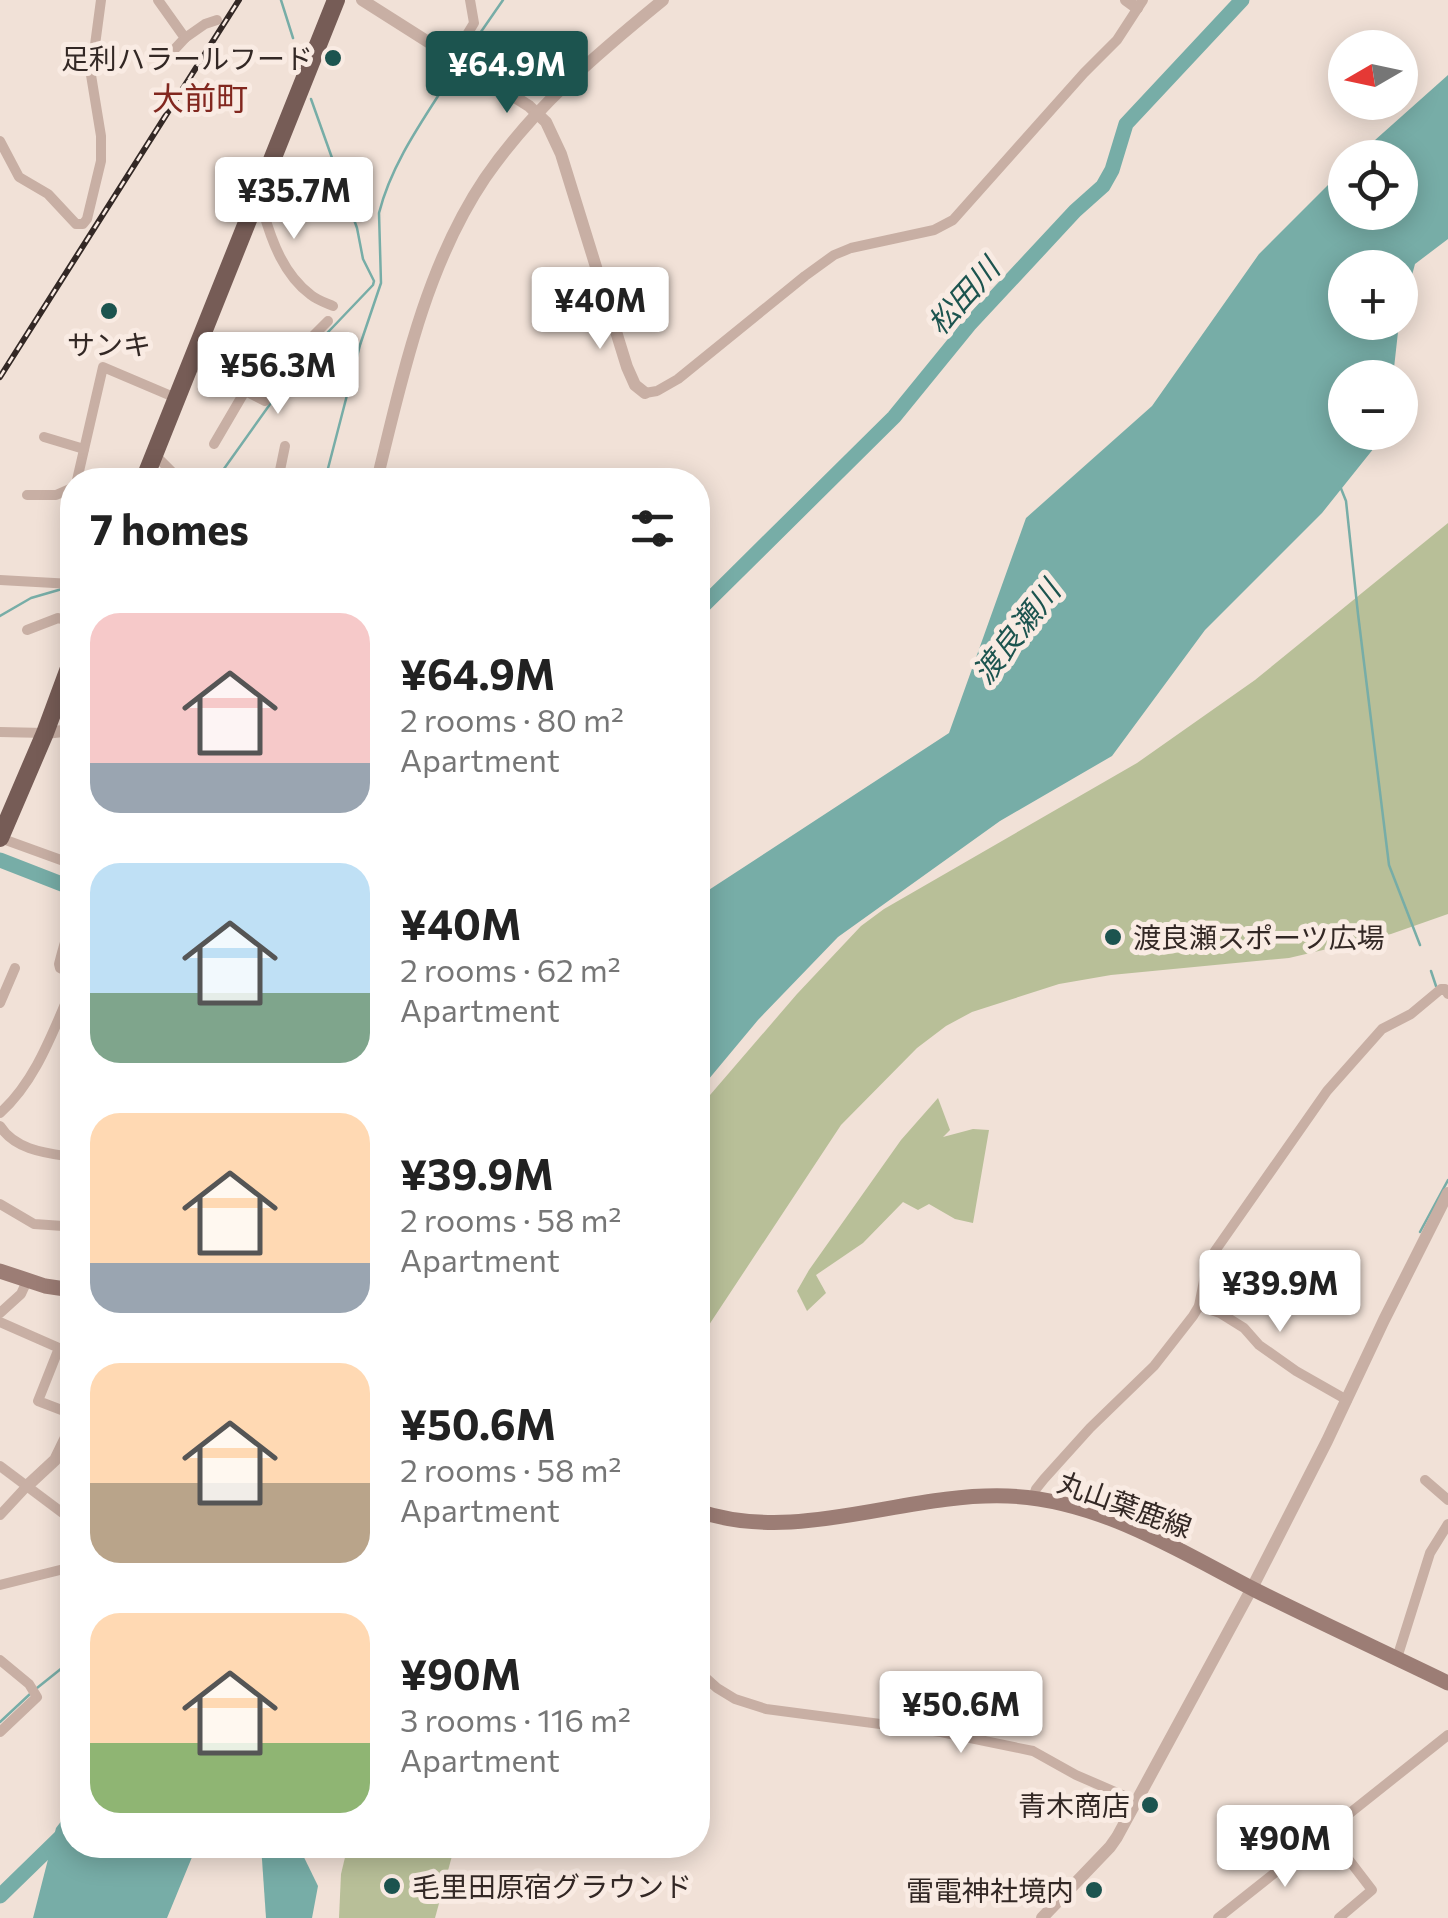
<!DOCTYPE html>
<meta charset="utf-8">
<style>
:root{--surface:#fff;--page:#f2f2f2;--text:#222;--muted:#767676;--accent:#1c544f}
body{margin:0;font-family:Commissioner,"Noto Sans JP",sans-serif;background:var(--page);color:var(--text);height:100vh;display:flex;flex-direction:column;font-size:38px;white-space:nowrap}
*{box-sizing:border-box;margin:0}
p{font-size:32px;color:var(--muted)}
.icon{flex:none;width:55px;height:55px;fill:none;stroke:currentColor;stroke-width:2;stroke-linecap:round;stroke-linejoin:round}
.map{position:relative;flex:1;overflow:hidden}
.panel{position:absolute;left:60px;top:468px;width:650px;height:1390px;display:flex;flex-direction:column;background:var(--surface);border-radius:40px;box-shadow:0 5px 25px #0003}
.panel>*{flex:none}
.needle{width:65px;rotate:261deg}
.buttons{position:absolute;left:1328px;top:30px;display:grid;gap:20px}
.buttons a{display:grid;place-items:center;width:90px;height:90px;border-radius:50%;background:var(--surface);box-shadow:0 5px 25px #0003;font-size:50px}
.price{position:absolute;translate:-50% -85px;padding:0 22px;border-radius:10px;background:#fff;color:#222;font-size:32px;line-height:65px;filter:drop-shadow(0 2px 5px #0008)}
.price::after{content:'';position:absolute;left:50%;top:60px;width:30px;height:22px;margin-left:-15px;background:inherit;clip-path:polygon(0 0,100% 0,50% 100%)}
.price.on{background:var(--accent);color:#fff}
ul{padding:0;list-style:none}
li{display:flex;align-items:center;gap:30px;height:250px;padding:0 30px}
li span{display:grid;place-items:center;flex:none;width:280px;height:200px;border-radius:30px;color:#555}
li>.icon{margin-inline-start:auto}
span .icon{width:120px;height:120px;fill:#fffc;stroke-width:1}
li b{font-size:42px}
h2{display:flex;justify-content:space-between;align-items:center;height:120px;padding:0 30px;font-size:42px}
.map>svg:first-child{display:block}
</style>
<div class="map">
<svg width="1448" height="1918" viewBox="0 0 1448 1918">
<rect width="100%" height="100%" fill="#f1e1d7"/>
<g fill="#b8bf98">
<path d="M 1448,523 L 1448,914 L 1391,934 L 1289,958 L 1111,975 L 1059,984 L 972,1012 L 946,1026 L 917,1048 L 841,1125 L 703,1334 L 698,1345 L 698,1109 L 797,994 L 861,926 L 884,909 L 1137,763 L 1255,680 Z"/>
<path d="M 938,1098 L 950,1130 L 943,1137 L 973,1129 L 989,1130 L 973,1223 L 955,1219 L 929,1204 L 918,1210 L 903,1202 L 863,1243 L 816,1275 L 826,1293 L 807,1311 L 797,1291 L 809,1270 L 901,1140 Z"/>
<path d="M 348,1845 L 455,1845 L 435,1918 L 339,1918 L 341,1874 Z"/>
</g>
<g fill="#77ada7">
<path d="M 1448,75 L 1448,239 L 1415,264 L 1400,320 L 1400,268 L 1345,268 L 1345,322 L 1399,323 L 1393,377 L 1345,378 L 1345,432 L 1386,433 L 1322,513 L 1205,630 L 1112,756 L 1000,821 L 838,937 L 758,1020 L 698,1092 L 698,897 L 949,733 L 1026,518 L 1152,406 L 1259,254 L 1345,168 L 1345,212 L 1400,212 L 1400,158 L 1356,157 Z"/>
<path d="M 72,1807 L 72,1845 L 197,1845 L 167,1918 L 33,1918 L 56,1828 Z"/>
<path d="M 261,1845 L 298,1845 L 318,1886 L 312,1918 L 266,1918 Z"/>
</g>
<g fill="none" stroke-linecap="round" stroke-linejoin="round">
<g stroke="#77ada7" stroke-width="2.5">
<path d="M 281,0 L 293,38"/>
<path d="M 467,52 L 503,0"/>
<path d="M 285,380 L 290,372 L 373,285 L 374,281 L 363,259 L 357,228 L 311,99"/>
<path d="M 216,480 L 273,400"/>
<path d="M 325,480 L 360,345 L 381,283 L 379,213 C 392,161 426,116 454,71"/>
<path d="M 1340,486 L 1346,501 L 1358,614 L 1389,865 L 1420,945"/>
<path d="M 0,616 L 31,598 L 62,589"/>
<path d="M 1431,971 L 1436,986"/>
<path d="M 1420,1232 L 1448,1180"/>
<path d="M 37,1688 L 72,1660"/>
<path d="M 0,1722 L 30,1694"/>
</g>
<g stroke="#77ada7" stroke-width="15">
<path d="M 698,611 L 894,417 L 969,325 L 1075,211 L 1103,186 L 1112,170 L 1126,124 L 1242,0"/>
<path d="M 0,860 L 72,888"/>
<path d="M 0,1896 L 72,1826"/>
</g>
<g stroke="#c8afa4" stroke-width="10">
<path d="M 158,0 L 185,38 L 161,64"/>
<path d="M 185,38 L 205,24 L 217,20"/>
<path d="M 454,56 L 474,23 L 470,0"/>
<path d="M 0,141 L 19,177 L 48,194 L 76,224 L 83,224 L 87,219 L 101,161 L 101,136 L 91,75 L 101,0"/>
<path d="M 253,207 L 263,211 C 272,242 284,275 311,295 C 317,300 326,303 333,306"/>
<path d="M 190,363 L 265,401 L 279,385 L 281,368 L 328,321"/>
<path d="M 645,393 L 657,391 L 678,379 L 805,276 L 834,255 L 851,248 L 934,230 L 953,220 L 1084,73 L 1117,40 L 1143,0"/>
<path d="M 44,437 L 84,449"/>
<path d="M 214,444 L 245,391"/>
<path d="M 154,454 L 180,480"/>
<path d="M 77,480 L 103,367 L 176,398"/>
<path d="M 278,480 L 285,446"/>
<path d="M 27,495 L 56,495 L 72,488"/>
<path d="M 0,580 L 72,584"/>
<path d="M 27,630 L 58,618 L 72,622"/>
<path d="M 0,732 L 45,733"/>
<path d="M 0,838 L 72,864"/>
<path d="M 72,925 C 67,932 62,953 59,964 L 60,968 L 72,974"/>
<path d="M 0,1003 L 15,968"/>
<path d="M 0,1113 C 36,1081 53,1031 72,988"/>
<path d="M 0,1126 C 15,1150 46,1153 72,1157"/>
<path d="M 0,1204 L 34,1224 L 63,1226 L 68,1220 L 72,1173"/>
<path d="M 1199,1306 L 1220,1313 L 1244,1328 L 1259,1345 L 1296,1371 L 1347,1400"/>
<path d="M 0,1313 L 21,1294 L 27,1281"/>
<path d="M 0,1322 L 59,1348 L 38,1401 L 72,1414"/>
<path d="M 0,1466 L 72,1520"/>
<path d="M 1425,1480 L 1448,1500"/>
<path d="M 1033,1498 L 1036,1489 L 1044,1479 L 1090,1428 L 1154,1366 L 1193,1316 L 1199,1306 L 1207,1266 L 1215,1251 L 1327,1091 L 1382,1029 L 1411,1014 L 1441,989 L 1445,989 L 1448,994"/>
<path d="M 0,1515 L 27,1486"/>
<path d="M 0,1585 L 72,1567"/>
<path d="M 1397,1658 L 1430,1553 L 1448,1524"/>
<path d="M 0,1660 L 29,1684 L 37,1697 L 0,1732"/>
<path d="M 698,1671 L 717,1688 L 735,1699 L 766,1709 L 941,1732 L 1033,1751 L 1076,1775 L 1136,1801"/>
<path d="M 1326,1830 L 1372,1890 L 1339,1918"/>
<path d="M 1218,1918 L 1448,1735"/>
</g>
<g stroke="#c8afa4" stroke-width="12">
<path d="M 362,0 L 529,106 L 546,122 L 561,154 L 627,367 L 635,385 L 645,393"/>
<path d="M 1126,0 L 1137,8"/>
<path d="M 377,480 C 402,378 425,267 485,178 C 533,108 598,53 663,0"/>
<path d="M 45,733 L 72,730"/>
<path d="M 27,1486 L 55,1460 L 72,1425"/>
<path d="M 1042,1918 L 1110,1847 L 1117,1837 L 1252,1588 L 1327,1441 L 1384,1320 L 1448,1193"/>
</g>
<g stroke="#9c7d75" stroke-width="15">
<path d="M 0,1271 L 45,1286 L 72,1290"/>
<path d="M 698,1511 C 800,1545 904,1492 1008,1496 C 1097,1499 1178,1550 1255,1590 C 1319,1622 1384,1652 1448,1683"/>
</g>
<g stroke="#765c56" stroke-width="18">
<path d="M 144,480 L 336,0"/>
<path d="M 0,838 L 45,733 L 72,660"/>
</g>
<defs>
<path id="rail" d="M 0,377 L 239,0"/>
</defs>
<use href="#rail" stroke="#332825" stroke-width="6"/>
<use href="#rail" stroke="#f9ebe3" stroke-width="2.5" stroke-dasharray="8" stroke-linecap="butt"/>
</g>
<g fill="#1c544f" stroke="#f9ebe3" stroke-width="4">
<circle cx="333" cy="58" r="10"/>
<circle cx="109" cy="311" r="10"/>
<circle cx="1113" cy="937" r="10"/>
<circle cx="1150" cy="1805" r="10"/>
<circle cx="392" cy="1886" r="10"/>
<circle cx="1094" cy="1890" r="10"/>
</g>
<g text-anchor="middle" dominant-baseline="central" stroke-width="10" stroke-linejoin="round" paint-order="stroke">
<g font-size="28" fill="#332825" stroke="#f9ebe3" text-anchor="end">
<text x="313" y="58">足利ハラールフード</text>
<text x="109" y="344" text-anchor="middle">サンキ</text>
<text x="1133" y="937" text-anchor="start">渡良瀬スポーツ広場</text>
<text x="1130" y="1805">青木商店</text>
<text x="412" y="1886" text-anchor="start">毛里田原宿グラウンド</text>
<text x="1074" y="1890">雷電神社境内</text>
</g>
<g font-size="28" fill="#332825" stroke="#f9ebe3">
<text transform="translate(1125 1504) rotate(20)">丸山葉鹿線</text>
</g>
<g font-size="30" font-style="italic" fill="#1c544f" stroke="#f9ebe3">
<text transform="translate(962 295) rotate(-48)">松田川</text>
<text transform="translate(1015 631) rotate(-52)">渡良瀬川</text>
</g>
<g font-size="32" fill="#82271f" stroke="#f9ebe3">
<text x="200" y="97">大前町</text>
</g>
</g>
</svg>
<div class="buttons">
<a><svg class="needle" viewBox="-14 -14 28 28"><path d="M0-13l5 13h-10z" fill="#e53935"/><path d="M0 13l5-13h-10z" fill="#767676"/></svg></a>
<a><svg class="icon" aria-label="locate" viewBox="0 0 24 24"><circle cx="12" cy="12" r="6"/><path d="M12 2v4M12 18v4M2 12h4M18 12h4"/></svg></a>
<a>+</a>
<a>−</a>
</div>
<b class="price on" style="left:507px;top:116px">¥64.9M</b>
<b class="price" style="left:294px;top:242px">¥35.7M</b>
<b class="price" style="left:600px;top:352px">¥40M</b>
<b class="price" style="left:278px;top:417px">¥56.3M</b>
<b class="price" style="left:1280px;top:1335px">¥39.9M</b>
<b class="price" style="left:961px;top:1756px">¥50.6M</b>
<b class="price" style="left:1285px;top:1890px">¥90M</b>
<section class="panel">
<h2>7 homes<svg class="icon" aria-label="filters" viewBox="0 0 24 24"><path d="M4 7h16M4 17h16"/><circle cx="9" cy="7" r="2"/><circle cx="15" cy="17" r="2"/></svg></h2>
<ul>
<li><span style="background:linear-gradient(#f6c9c9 75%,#9aa5b1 0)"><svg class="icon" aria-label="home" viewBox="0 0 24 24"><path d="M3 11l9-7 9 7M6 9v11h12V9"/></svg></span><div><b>¥64.9M</b><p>2 rooms · 80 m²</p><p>Apartment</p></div></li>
<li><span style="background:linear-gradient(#bfe0f5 65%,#7fa58c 0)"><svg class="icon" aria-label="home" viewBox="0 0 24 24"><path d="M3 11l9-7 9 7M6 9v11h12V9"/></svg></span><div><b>¥40M</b><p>2 rooms · 62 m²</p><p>Apartment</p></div></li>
<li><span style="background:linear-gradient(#ffd9b3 75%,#9aa5b1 0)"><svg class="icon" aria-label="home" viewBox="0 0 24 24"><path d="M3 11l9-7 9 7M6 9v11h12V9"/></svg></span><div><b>¥39.9M</b><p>2 rooms · 58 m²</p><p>Apartment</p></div></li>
<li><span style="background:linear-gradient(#ffd9b3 60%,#b9a48a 0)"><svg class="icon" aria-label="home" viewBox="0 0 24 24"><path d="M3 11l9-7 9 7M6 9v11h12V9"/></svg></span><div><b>¥50.6M</b><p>2 rooms · 58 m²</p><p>Apartment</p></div></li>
<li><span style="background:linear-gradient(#ffd9b3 65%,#8fb573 0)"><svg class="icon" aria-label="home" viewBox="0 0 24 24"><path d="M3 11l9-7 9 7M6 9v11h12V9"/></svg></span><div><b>¥90M</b><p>3 rooms · 116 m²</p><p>Apartment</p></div></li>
</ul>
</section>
</div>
